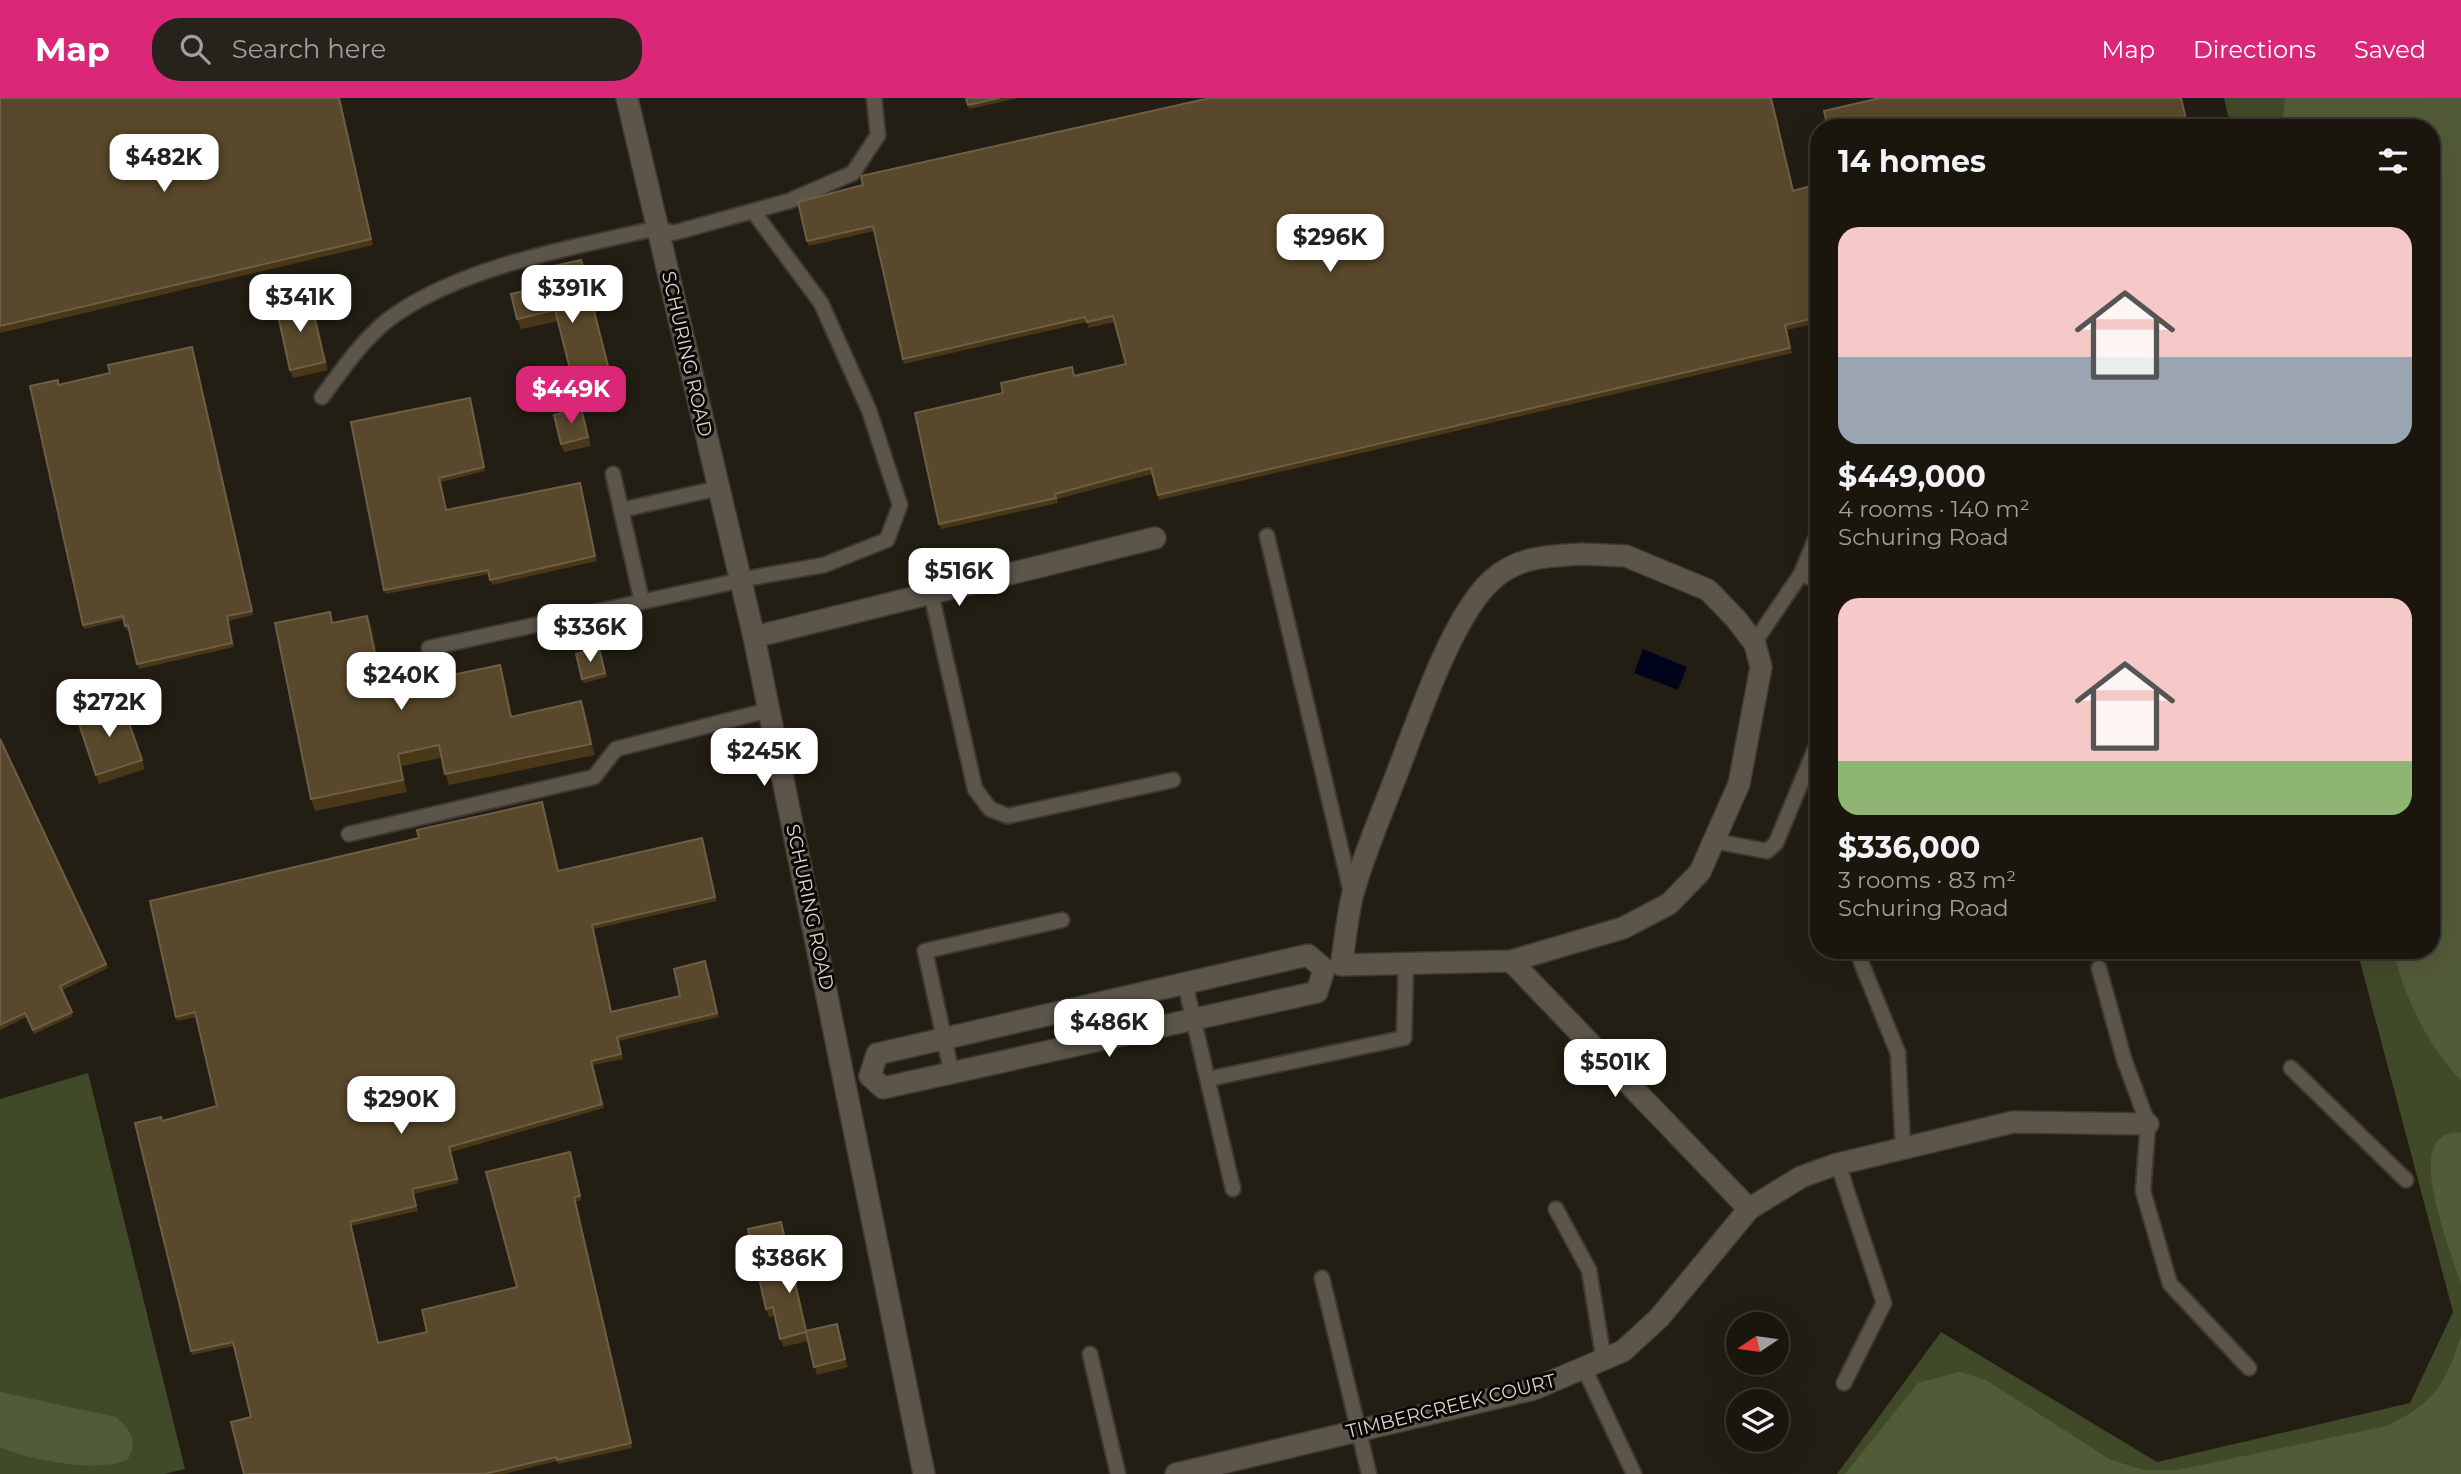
<!DOCTYPE html>
<meta charset="utf-8">
<style>
:root{--surface:#1a160e;--page:#27231c;--text:#f1f3f6;--muted:#9f9f9e;--line:#38352e;--accent:#db2777}
body{margin:0;font-family:Montserrat,sans-serif;background:var(--page);color:var(--text);height:100vh;display:flex;flex-direction:column;font-size:26px;white-space:nowrap}
*{box-sizing:border-box;margin:0}
p{font-size:23px;color:var(--muted)}
.icon{flex:none;width:38px;height:38px;fill:none;stroke:currentColor;stroke-width:2;stroke-linecap:round;stroke-linejoin:round}
.map{position:relative;flex:1;overflow:hidden}
.drawer{position:absolute;left:1810px;top:21px;width:630px;height:840px;display:flex;flex-direction:column;background:var(--surface);border-radius:28px;box-shadow:0 7px 28px #0002,0 0 0 2px var(--line)}
.drawer>*{flex:none}
.needle{width:46px;rotate:257deg}
.buttons{position:absolute;left:1726px;top:1214px;display:grid;gap:14px}
.buttons a{display:grid;place-items:center;width:63px;height:63px;border-radius:50%;background:var(--surface);box-shadow:0 7px 28px #0002,0 0 0 2px var(--line);font-size:35px}
.price{position:absolute;translate:-50% -60px;padding:0 16px;border-radius:14px;background:#fff;color:#222;font-size:23px;line-height:46px;filter:drop-shadow(0 2px 4px #0008)}
.price::after{content:'';position:absolute;left:50%;top:42px;width:21px;height:16px;margin-left:-10px;background:inherit;clip-path:polygon(0 0,100% 0,50% 100%)}
.price.selected{background:var(--accent);color:#fff}
ul{padding:0;list-style:none}
li{display:grid;align-content:center;gap:14px;height:371px;padding:0 28px}
li span{display:grid;place-items:center;height:217px;border-radius:21px;color:#555}
li>.icon{margin-inline-start:auto}
span .icon{width:126px;height:126px;fill:#fffc;stroke-width:1}
li b{font-size:30px}
h2{display:flex;justify-content:space-between;align-items:center;height:84px;padding:0 28px;font-size:30px}
header{display:flex;align-items:center;gap:42px;box-sizing:border-box;height:98px;padding:0 35px;background:var(--accent);color:#fff}
header strong{font-size:33px}
nav{display:flex;gap:38px;margin-inline-start:auto;font-size:24px}
.search{width:490px;height:63px;background:var(--page);display:flex;align-items:center;gap:18px;box-sizing:border-box;padding:0 24px;border-radius:28px;color:var(--muted);font-size:26px}
.map>svg:first-child{display:block}
</style>
<header>
<strong>Map</strong>
<div class="search"><svg class="icon" aria-label="search" viewBox="0 0 24 24"><circle cx="10" cy="10" r="6"/><path d="M15 15l6 6"/></svg>Search here</div>
<nav><a>Map</a><a>Directions</a><a>Saved</a></nav>
</header>
<div class="map">
<svg width="2461" height="1376" viewBox="0 0 2461 1376">
<rect width="100%" height="100%" fill="#231e13"/>
<g fill="#414a28">
<path d="M 2224,0 L 2461,0 L 2461,1376 L 1837,1376 L 1941,1234 L 2157,1364 L 2410,1305 L 2453,1214 L 2357,852 L 2431,852 L 2431,30 L 2231,30 Z"/>
<path d="M 88,975 L 185,1371 L 164,1376 L 0,1376 L 0,1001 Z"/>
</g>
<g fill="#525b38">
<path d="M 2285,0 L 2461,0 L 2461,982 C 2429,951 2403,896 2393,852 L 2431,852 L 2431,30 L 2282,30 Z"/>
<path d="M 2458,1034 L 2461,1035 L 2461,1187 C 2452,1156 2419,1076 2435,1047 C 2440,1037 2448,1035 2458,1034 Z"/>
<path d="M 2461,1237 L 2461,1376 L 1845,1376 L 1918,1285 L 1959,1274 L 1986,1282 L 2111,1362 L 2144,1372 L 2177,1372 L 2386,1328 C 2432,1307 2447,1286 2461,1237 Z"/>
<path d="M 0,1294 L 116,1319 C 131,1332 138,1342 128,1361 C 100,1376 29,1362 0,1349 Z"/>
</g>
<path fill="#00041a" d="M 1643,551 L 1687,569 L 1678,592 L 1634,575 Z"/>
<g fill="none" stroke-linecap="round" stroke-linejoin="round">
<defs>
<g id="lane">
<path d="M 322,299 C 343,271 366,236 396,216 C 468,167 574,149 658,130 L 673,135 L 789,103 L 853,75 L 878,37 L 874,0"/>
<path d="M 613,376 L 642,504"/>
<path d="M 621,412 L 719,390"/>
<path d="M 1267,438 L 1351,794"/>
<path d="M 1801,476 L 1818,435"/>
<path d="M 931,495 L 975,691 L 990,711 L 1008,718 L 1173,682"/>
<path d="M 1754,545 L 1801,476 L 1818,483"/>
<path d="M 429,550 L 756,479 L 824,467 L 887,442 L 900,407 L 869,312 L 821,205 L 753,113"/>
<path d="M 349,736 L 594,679 L 616,651 L 769,612"/>
<path d="M 1714,743 L 1767,753 L 1776,745 L 1818,644"/>
<path d="M 1861,864 L 1898,955 L 1903,1050"/>
<path d="M 2099,870 L 2124,961 L 2148,1026 L 2143,1093 L 2170,1186 L 2249,1270"/>
<path d="M 1185,885 L 1233,1091"/>
<path d="M 2291,970 L 2406,1082"/>
<path d="M 952,976 L 925,853 L 1062,822"/>
<path d="M 1208,981 L 1404,940 L 1406,865"/>
<path d="M 1838,1066 L 1884,1205 L 1844,1285"/>
<path d="M 1556,1111 L 1589,1172 L 1604,1263"/>
<path d="M 1322,1180 L 1369,1376"/>
<path d="M 1090,1256 L 1118,1376"/>
<path d="M 1585,1272 L 1634,1376"/>
</g>
<g id="street">
<path d="M 627,0 L 754,539 L 924,1376"/>
<path d="M 1582,456 L 1626,458 L 1708,492 L 1736,521 L 1755,546 L 1761,569 L 1739,686 L 1700,774 L 1669,806 L 1623,830 L 1511,863 L 1341,867 C 1345,845 1347,821 1352,799 C 1363,758 1381,717 1396,678 C 1417,625 1451,519 1492,482 C 1518,458 1549,458 1582,456 Z"/>
<path d="M 754,539 L 1155,440"/>
<path d="M 1511,863 L 1749,1111"/>
<path d="M 870,978 L 883,990 L 1317,894 L 1324,871"/>
<path d="M 870,978 L 877,956 L 1308,857 L 1324,871"/>
<path d="M 1176,1376 L 1534,1291 L 1623,1253 L 1659,1220 L 1749,1111 L 1801,1079 L 1834,1067 L 2013,1024 L 2148,1026"/>
</g>
</defs>
<use href="#lane" stroke="#3d3933" stroke-width="18"/>
<use href="#street" stroke="#3d3933" stroke-width="24"/>
<use href="#lane" stroke="#5c564a" stroke-width="14"/>
<use href="#street" stroke="#5c564a" stroke-width="21"/>
</g>
<g fill="#4a3718">
<path d="M 0,0 L 340,0 L 373,147 L 0,235 Z"/>
<path d="M 966,0 L 1019,0 L 969,11 Z"/>
<path d="M 1210,0 L 1771,0 L 1793,92 L 1818,86 L 1818,225 L 1787,232 L 1792,255 L 1159,402 L 1152,376 L 1057,401 L 1058,405 L 941,431 L 939,426 L 1003,295 L 1126,266 L 1115,224 L 1088,230 L 1087,224 L 904,266 L 874,133 L 809,148 L 807,143 L 863,87 Z"/>
<path d="M 581,162 L 585,172 L 618,303 L 582,312 L 578,302 L 558,223 L 521,231 L 517,221 L 549,187 Z"/>
<path d="M 314,209 L 328,272 L 293,280 L 290,272 Z"/>
<path d="M 192,249 L 253,517 L 228,523 L 234,549 L 139,571 L 129,532 L 126,532 L 123,522 L 84,531 L 83,527 L 58,287 L 110,275 Z"/>
<path d="M 470,300 L 485,373 L 441,384 L 447,412 L 580,385 L 597,463 L 492,487 L 489,476 L 386,496 L 384,492 Z"/>
<path d="M 581,310 L 591,348 L 564,354 L 561,346 Z"/>
<path d="M 367,518 L 372,529 L 379,565 L 399,573 L 402,588 L 500,567 L 504,579 L 512,619 L 581,603 L 586,615 L 595,657 L 449,687 L 441,660 L 402,668 L 407,694 L 315,713 L 311,701 L 334,524 Z"/>
<path d="M 601,555 L 607,579 L 584,585 L 582,581 Z"/>
<path d="M 122,605 L 145,671 L 99,686 L 77,620 Z"/>
<path d="M 0,641 L 108,870 L 62,892 L 73,918 L 34,936 L 26,919 L 0,932 Z"/>
<path d="M 542,704 L 558,773 L 702,740 L 717,803 L 594,831 L 612,913 L 680,898 L 707,868 L 719,919 L 619,943 L 623,961 L 593,967 L 604,1010 L 451,1054 L 459,1085 L 414,1096 L 418,1113 L 351,1128 L 378,1245 L 427,1234 L 517,1189 L 571,1059 L 581,1102 L 575,1104 L 632,1350 L 558,1366 L 557,1363 L 504,1376 L 244,1376 L 251,1319 L 234,1248 L 192,1257 L 191,1253 L 162,1023 L 217,1008 L 196,919 L 177,923 L 176,919 L 419,740 Z"/>
<path d="M 781,1124 L 784,1132 L 807,1233 L 837,1226 L 848,1269 L 817,1277 L 808,1243 L 783,1249 L 775,1218 L 769,1219 L 766,1211 Z"/>
</g>
<g fill="#34260e">
<path d="M 339,0 L 340,0 L 373,147 L 371,141 Z"/>
<path d="M 581,162 L 585,172 L 618,303 L 614,292 Z"/>
<path d="M 310,201 L 314,209 L 328,272 L 325,264 Z"/>
<path d="M 580,385 L 582,390 L 597,463 L 595,458 Z"/>
<path d="M 367,518 L 372,529 L 381,577 L 377,565 Z"/>
<path d="M 395,562 L 399,573 L 404,600 L 400,588 Z"/>
<path d="M 500,567 L 504,579 L 515,631 L 511,619 Z"/>
<path d="M 581,603 L 586,615 L 595,657 L 591,646 Z"/>
<path d="M 398,656 L 402,668 L 407,694 L 403,682 Z"/>
<path d="M 781,1124 L 784,1132 L 809,1241 L 806,1233 Z"/>
<path d="M 837,1226 L 840,1234 L 848,1269 L 845,1261 Z"/>
</g>
<g fill="#59482b" stroke="#6d5e45" stroke-width="2">
<path d="M 0,0 L 339,0 L 371,141 L 0,228 Z"/>
<path d="M 966,0 L 999,0 L 968,7 Z"/>
<path d="M 1210,0 L 1771,0 L 1793,93 L 1818,86 L 1818,219 L 1785,227 L 1790,250 L 1158,397 L 1151,370 L 1055,396 L 1056,400 L 939,426 L 915,315 L 1003,295 L 1001,285 L 1072,269 L 1074,278 L 1126,266 L 1113,218 L 1087,224 L 1085,219 L 903,261 L 873,128 L 807,143 L 798,104 L 863,87 L 861,78 Z"/>
<path d="M 1880,0 L 2181,0 L 2188,30 L 1828,30 L 1824,13 Z"/>
<path d="M 581,162 L 614,292 L 578,302 L 555,212 L 517,221 L 511,196 L 549,187 L 545,170 Z"/>
<path d="M 310,201 L 325,264 L 290,272 L 276,208 Z"/>
<path d="M 192,249 L 252,513 L 227,518 L 232,545 L 137,566 L 128,527 L 125,528 L 123,518 L 83,527 L 30,288 L 58,282 L 58,287 L 110,275 L 108,267 Z"/>
<path d="M 470,300 L 484,369 L 439,380 L 446,412 L 580,385 L 595,458 L 490,482 L 488,472 L 384,492 L 351,324 Z"/>
<path d="M 581,310 L 588,339 L 561,346 L 554,317 Z"/>
<path d="M 330,514 L 332,525 L 367,518 L 377,565 L 395,562 L 400,588 L 500,567 L 511,619 L 581,603 L 591,646 L 445,676 L 439,647 L 398,656 L 403,682 L 311,701 L 275,525 Z"/>
<path d="M 599,550 L 605,575 L 582,581 L 576,556 Z"/>
<path d="M 122,605 L 142,662 L 96,677 L 77,620 Z"/>
<path d="M 0,641 L 106,866 L 60,888 L 72,914 L 33,932 L 25,915 L 0,927 Z"/>
<path d="M 542,704 L 558,773 L 702,740 L 715,799 L 592,827 L 611,914 L 680,898 L 674,871 L 705,863 L 717,915 L 617,939 L 621,956 L 591,963 L 602,1006 L 449,1049 L 457,1081 L 412,1091 L 416,1108 L 350,1124 L 378,1245 L 427,1234 L 422,1212 L 517,1189 L 486,1074 L 570,1054 L 580,1098 L 574,1099 L 631,1345 L 557,1362 L 556,1359 L 484,1376 L 244,1376 L 231,1324 L 251,1319 L 233,1244 L 191,1253 L 135,1025 L 161,1019 L 162,1023 L 217,1008 L 195,914 L 176,919 L 150,803 L 419,740 L 417,732 Z"/>
<path d="M 781,1124 L 806,1233 L 837,1226 L 845,1261 L 814,1269 L 806,1234 L 780,1241 L 773,1209 L 766,1211 L 748,1131 Z"/>
</g>
<g text-anchor="middle" dominant-baseline="central" stroke-width="6" stroke-linejoin="round" paint-order="stroke">
<g font-size="19" fill="#d9d5ce" stroke="#0a0805">
<text transform="translate(687 256) rotate(77)">SCHURING ROAD</text>
<text transform="translate(810 809) rotate(78)">SCHURING ROAD</text>
<text transform="translate(1451 1308) rotate(-14)">TIMBERCREEK COURT</text>
</g>
</g>
</svg>
<div class="buttons">
<a><svg class="needle" viewBox="-14 -14 28 28"><path d="M0-13l5 13h-10z" fill="#e53935"/><path d="M0 13l5-13h-10z" fill="#9f9f9e"/></svg></a>
<a><svg class="icon" aria-label="layers" viewBox="0 0 24 24"><path d="M12 4l9 5-9 5-9-5zM3 14l9 5 9-5"/></svg></a>
</div>
<b class="price" style="left:164px;top:96px">$482K</b>
<b class="price" style="left:1330px;top:176px">$296K</b>
<b class="price" style="left:572px;top:227px">$391K</b>
<b class="price" style="left:300px;top:236px">$341K</b>
<b class="price selected" style="left:571px;top:328px">$449K</b>
<b class="price" style="left:959px;top:510px">$516K</b>
<b class="price" style="left:590px;top:566px">$336K</b>
<b class="price" style="left:401px;top:614px">$240K</b>
<b class="price" style="left:109px;top:641px">$272K</b>
<b class="price" style="left:764px;top:690px">$245K</b>
<b class="price" style="left:1109px;top:961px">$486K</b>
<b class="price" style="left:1615px;top:1001px">$501K</b>
<b class="price" style="left:401px;top:1038px">$290K</b>
<b class="price" style="left:789px;top:1197px">$386K</b>
<section class="drawer">
<h2>14 homes<svg class="icon" aria-label="filters" viewBox="0 0 24 24"><path d="M4 7h16M4 17h16"/><circle cx="9" cy="7" r="2"/><circle cx="15" cy="17" r="2"/></svg></h2>
<ul>
<li><span style="background:linear-gradient(#f6c9c9 60%,#9aa5b1 0)"><svg class="icon" aria-label="home" viewBox="0 0 24 24"><path d="M3 11l9-7 9 7M6 9v11h12V9"/></svg></span><div><b>$449,000</b><p>4 rooms · 140 m²</p><p>Schuring Road</p></div></li>
<li><span style="background:linear-gradient(#f6c9c9 75%,#8fb573 0)"><svg class="icon" aria-label="home" viewBox="0 0 24 24"><path d="M3 11l9-7 9 7M6 9v11h12V9"/></svg></span><div><b>$336,000</b><p>3 rooms · 83 m²</p><p>Schuring Road</p></div></li>
</ul>
</section>
</div>
